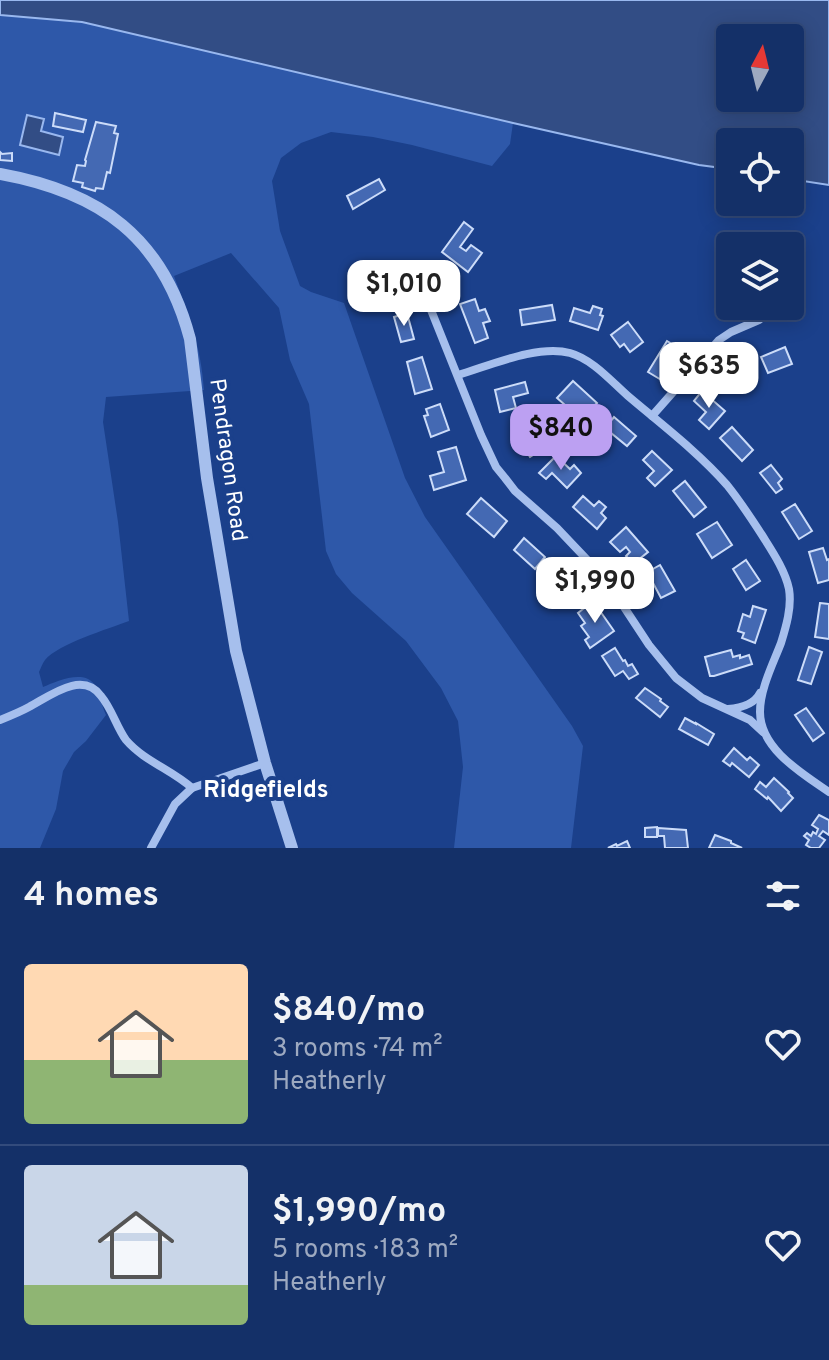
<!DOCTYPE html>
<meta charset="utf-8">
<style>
:root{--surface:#143068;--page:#1d386e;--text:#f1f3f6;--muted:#9da9c0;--line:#334b7c;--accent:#bca0f2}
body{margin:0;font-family:Overpass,sans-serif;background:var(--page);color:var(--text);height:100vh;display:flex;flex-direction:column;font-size:30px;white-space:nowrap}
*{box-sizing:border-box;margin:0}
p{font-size:26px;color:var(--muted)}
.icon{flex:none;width:44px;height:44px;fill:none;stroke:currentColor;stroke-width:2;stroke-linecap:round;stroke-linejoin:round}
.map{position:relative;height:848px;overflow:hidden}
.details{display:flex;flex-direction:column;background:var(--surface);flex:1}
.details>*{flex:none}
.needle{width:52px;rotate:7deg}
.fabs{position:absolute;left:716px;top:24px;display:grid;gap:16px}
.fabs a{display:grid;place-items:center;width:88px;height:88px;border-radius:8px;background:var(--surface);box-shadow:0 4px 20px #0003,0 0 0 2px var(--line);font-size:40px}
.price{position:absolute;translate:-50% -68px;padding:0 18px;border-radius:16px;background:#fff;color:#222;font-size:26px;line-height:52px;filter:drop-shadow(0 2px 4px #0008)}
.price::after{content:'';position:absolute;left:50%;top:48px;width:24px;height:18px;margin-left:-12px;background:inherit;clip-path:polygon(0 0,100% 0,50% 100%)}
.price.on{background:var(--accent);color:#111}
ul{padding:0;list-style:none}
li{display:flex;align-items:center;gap:24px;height:200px;padding:0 24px}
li+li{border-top:2px solid var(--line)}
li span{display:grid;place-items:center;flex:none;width:224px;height:160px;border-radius:8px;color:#555}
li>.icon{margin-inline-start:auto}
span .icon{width:96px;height:96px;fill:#fffc;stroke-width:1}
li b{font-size:34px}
h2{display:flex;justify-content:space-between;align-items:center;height:96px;padding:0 24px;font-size:34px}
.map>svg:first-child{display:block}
</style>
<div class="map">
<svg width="829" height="848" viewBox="0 0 829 848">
<rect width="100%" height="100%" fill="#1b408b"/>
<path fill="#2e58a9" d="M 0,15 L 82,22 L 513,123 L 510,144 L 492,166 L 412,145 L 373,137 L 331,132 L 301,143 L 281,158 L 272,181 L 280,231 L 300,286 L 311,292 L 344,303 L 405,478 L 425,517 L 572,726 L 583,746 L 571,848 L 454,848 L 463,767 L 458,721 L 441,688 L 406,641 L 352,593 L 336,574 L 326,551 L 309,404 L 290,360 L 279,308 L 231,253 L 174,276 C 189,316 201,346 204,390 L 106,397 L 103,422 L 118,522 L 129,621 C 108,629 58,644 45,660 C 42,664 41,668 39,672 L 43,687 C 55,682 83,669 94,684 C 99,690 102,707 106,715 L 86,741 L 74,752 L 63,771 L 56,809 L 40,848 L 0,848 Z"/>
<g fill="#324d85" stroke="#99b8ef" stroke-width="2" fill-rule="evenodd">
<path d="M 0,0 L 829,0 L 829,185 L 790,179 L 790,142 L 730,142 L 730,169 L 699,165 L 513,123 L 82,22 L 0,15 ZM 730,38 L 790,38 L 790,98 L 730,98 Z"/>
<path d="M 27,115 L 44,119 L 41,131 L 63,137 L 59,155 L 20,145 Z"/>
</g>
<g fill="#4469b3" stroke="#ccdcf9" stroke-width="2">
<path d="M 55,113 L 86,120 L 83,132 L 53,126 Z"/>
<path d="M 96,122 L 116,126 L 114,133 L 118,134 L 110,173 L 107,172 L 103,189 L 96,188 L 95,191 L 82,187 L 83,183 L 73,181 L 77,165 L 85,166 L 86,161 L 85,160 Z"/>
<path d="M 0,152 L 2,154 L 12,153 L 12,161 L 0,160 Z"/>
<path d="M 379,179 L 385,190 L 353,209 L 347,196 Z"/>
<path d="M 464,222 L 473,229 L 460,247 L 466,251 L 471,245 L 482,253 L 468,272 L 442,252 Z"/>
<path d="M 475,299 L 479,311 L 485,309 L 490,321 L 483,323 L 488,338 L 475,343 L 460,304 Z"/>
<path d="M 552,305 L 555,320 L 522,325 L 520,310 Z"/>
<path d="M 593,306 L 602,309 L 600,315 L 603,316 L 598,330 L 570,321 L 574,308 L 590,313 Z"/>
<path d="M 407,313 L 414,339 L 401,342 L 394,317 Z"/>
<path d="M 628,322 L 643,342 L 630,352 L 624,344 L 620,347 L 611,335 Z"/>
<path d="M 667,341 L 682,350 L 663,381 L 648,372 Z"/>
<path d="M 785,347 L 792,364 L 768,373 L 761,357 Z"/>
<path d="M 422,357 L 432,389 L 415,394 L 407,362 Z"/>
<path d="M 573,381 L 597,403 L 586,415 L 577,407 L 573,412 L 557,398 Z"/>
<path d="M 525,382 L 528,393 L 513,397 L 516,408 L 500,412 L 495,390 Z"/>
<path d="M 702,391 L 725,411 L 709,429 L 699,420 L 706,412 L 694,401 Z"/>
<path d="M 440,404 L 449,430 L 431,437 L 424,416 L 428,415 L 426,409 Z"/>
<path d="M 614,417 L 636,436 L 627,446 L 605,428 Z"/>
<path d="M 524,424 L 541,450 L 530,457 L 513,431 Z"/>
<path d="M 732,427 L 753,450 L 742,461 L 720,438 Z"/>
<path d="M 456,447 L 466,480 L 434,490 L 430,476 L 444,472 L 438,452 Z"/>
<path d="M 652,451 L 672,470 L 655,486 L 647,478 L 654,471 L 643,460 Z"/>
<path d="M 556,456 L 570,469 L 574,465 L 581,473 L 567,488 L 552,473 L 546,479 L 539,473 Z"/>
<path d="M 771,465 L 782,479 L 778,483 L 782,489 L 776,493 L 760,473 Z"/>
<path d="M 685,481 L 706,507 L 694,517 L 673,491 Z"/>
<path d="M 583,496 L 594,506 L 599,501 L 606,507 L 601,513 L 606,518 L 597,529 L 573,507 Z"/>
<path d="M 481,498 L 507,521 L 494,537 L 467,514 Z"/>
<path d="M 795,504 L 812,531 L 799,539 L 782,512 Z"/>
<path d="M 717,522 L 732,545 L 712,558 L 697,534 Z"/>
<path d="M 626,527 L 648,552 L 633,564 L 626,556 L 630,552 L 626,547 L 620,552 L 610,542 Z"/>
<path d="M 524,538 L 545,557 L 535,569 L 514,550 Z"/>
<path d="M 823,548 L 827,560 L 829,559 L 829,580 L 818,583 L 809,552 Z"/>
<path d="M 746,560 L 760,581 L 746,590 L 733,569 Z"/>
<path d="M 563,565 L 570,573 L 567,575 L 582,591 L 570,602 L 552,582 L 554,580 L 551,576 Z"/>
<path d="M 660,565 L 675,591 L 661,598 L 653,583 L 645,588 L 639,577 Z"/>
<path d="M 593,601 L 614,631 L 590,648 L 585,640 L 589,637 L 581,626 L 585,623 L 578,613 Z"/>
<path d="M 820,603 L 829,604 L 829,639 L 815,637 Z"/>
<path d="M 753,606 L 766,610 L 755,643 L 742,638 L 744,633 L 738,631 L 743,614 L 750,617 Z"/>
<path d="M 809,647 L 822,652 L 811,684 L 798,680 Z"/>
<path d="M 615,648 L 623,661 L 625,660 L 628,666 L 632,664 L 638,674 L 629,679 L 623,671 L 615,676 L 602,656 Z"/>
<path d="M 731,650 L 733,657 L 740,655 L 740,658 L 749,655 L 752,664 L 714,676 L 710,676 L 705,657 Z"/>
<path d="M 645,688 L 661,699 L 660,701 L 668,707 L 660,717 L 636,698 Z"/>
<path d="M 806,708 L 824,733 L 813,741 L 795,715 Z"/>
<path d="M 685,718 L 696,724 L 696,723 L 714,734 L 708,745 L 679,729 Z"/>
<path d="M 734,748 L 747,760 L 750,757 L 759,765 L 749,777 L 732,763 L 730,766 L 723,761 Z"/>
<path d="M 774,778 L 789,792 L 788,793 L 793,798 L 781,811 L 768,797 L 767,799 L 755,789 L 760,782 L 766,787 Z"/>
<path d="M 819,815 L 829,820 L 829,835 L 823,831 L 819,836 L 825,840 L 819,848 L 811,848 L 806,845 L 809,840 L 804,836 L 807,833 L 811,836 L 813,832 L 816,834 L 818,829 L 812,825 Z"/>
<path d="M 657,827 L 657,837 L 645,837 L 645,828 Z"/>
<path d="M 658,828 L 686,830 L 688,848 L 665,848 L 664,836 L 658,836 Z"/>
<path d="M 715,835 L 731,841 L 731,843 L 742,848 L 709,848 Z"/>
<path d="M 627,841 L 630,848 L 608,848 L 616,844 L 617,846 Z"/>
</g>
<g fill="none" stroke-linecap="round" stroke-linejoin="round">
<g stroke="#a6bfed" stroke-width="8">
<path d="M 421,285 L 481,435 L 496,467 L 505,478 L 515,491 L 557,528 L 594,567 L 620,601 L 649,645 L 676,678 L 702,698 L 750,720 L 763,732"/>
<path d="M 458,375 C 489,366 538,344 570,353 C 592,359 611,381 628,396 C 661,424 698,452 727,485 C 740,501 751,518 762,535 C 772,551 785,570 789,589 C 792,607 786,627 781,643 C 773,664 760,689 760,712 C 760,749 803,774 829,792"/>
<path d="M 652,416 L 719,340 L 731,332 L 759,320"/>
<path d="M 728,709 C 740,708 754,705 760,693"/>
<path d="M 0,720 C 10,716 20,712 29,707 C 50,696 82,670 101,696 C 112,709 116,726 126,740 C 144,761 172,770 192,788"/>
<path d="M 151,848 L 175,804 L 192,788 L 265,763"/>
</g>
<path stroke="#a6bfed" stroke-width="12" d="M 0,174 C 100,192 163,237 190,339 L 207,478 L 236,651 L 265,763 L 292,848"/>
</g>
<g text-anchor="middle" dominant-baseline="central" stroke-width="8" stroke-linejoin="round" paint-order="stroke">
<g font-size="22" fill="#fff" stroke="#1b408b">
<text transform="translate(227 460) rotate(82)">Pendragon Road</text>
</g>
<g font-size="24" font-weight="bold" fill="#fff" stroke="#1b408b">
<text x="266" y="791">Ridgefields</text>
</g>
</g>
</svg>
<div class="fabs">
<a><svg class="needle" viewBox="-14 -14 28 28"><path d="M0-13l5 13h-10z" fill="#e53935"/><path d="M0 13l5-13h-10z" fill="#9da9c0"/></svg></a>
<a><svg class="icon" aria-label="locate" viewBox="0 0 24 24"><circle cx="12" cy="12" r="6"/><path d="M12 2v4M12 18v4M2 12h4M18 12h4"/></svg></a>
<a><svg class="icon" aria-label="layers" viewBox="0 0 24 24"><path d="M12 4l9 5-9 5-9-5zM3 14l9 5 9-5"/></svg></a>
</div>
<b class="price" style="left:404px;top:328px">$1,010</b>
<b class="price" style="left:709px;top:410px">$635</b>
<b class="price on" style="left:561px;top:472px">$840</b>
<b class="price" style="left:595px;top:625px">$1,990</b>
</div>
<section class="details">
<h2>4 homes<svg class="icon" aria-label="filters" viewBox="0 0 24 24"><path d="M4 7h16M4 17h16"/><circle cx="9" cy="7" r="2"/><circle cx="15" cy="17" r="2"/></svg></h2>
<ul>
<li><span style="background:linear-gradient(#ffd9b3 60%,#8fb573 0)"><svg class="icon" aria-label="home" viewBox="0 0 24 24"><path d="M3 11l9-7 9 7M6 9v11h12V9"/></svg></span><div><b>$840/mo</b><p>3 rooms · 74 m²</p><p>Heatherly</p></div><svg class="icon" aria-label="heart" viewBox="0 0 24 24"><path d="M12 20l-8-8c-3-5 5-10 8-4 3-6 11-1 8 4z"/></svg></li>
<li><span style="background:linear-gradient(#c9d6e8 75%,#8fb573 0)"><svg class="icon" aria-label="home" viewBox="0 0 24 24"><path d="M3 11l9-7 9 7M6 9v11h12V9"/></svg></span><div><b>$1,990/mo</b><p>5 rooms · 183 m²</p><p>Heatherly</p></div><svg class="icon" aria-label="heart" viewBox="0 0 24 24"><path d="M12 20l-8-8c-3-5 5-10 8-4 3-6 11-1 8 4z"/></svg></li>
</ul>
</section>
